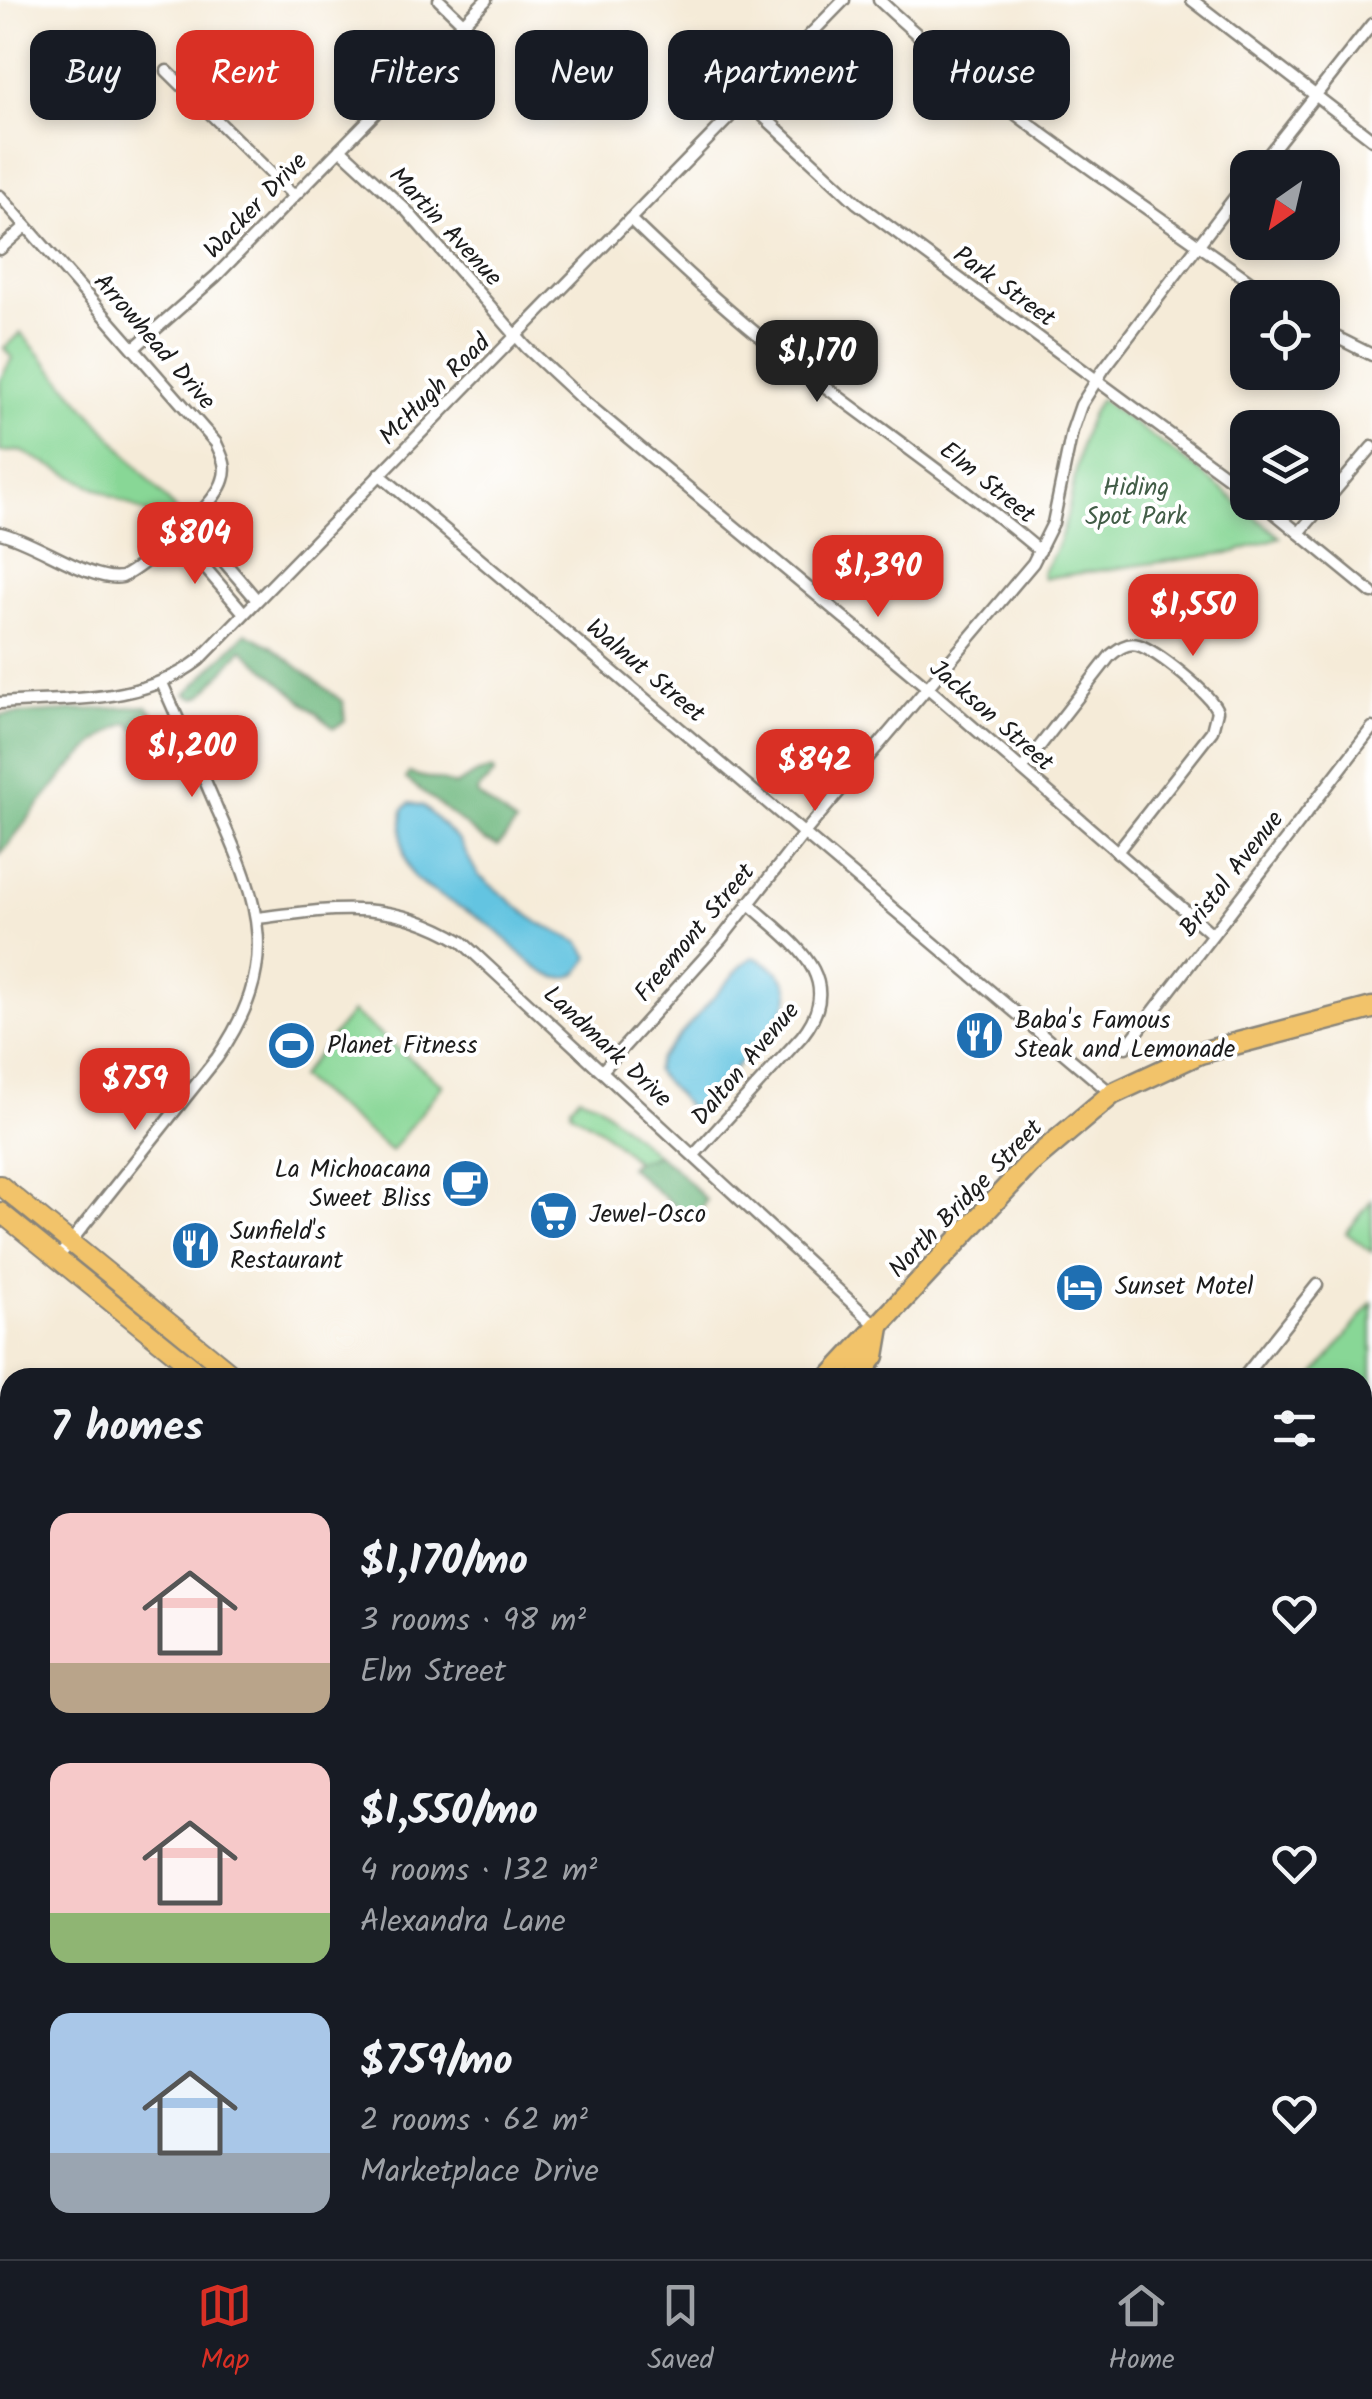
<!DOCTYPE html>
<meta charset="utf-8">
<style>
:root{--surface:#171b24;--page:#20242c;--text:#f1f3f6;--muted:#9ea1a6;--line:#363941;--accent:#d93025}
body{margin:0;font-family:Kalam,sans-serif;background:var(--page);color:var(--text);height:100vh;display:flex;flex-direction:column;font-size:38px;white-space:nowrap}
*{box-sizing:border-box;margin:0}
p{font-size:32px;color:var(--muted)}
.icon{flex:none;width:55px;height:55px;fill:none;stroke:currentColor;stroke-width:2;stroke-linecap:round;stroke-linejoin:round}
.map{position:relative;flex:1;overflow:hidden}
.sheet{position:absolute;left:0px;top:1368px;width:1372px;height:892px;display:flex;flex-direction:column;background:var(--surface);border-radius:30px 30px 0 0;box-shadow:0 5px 15px #0003}
.sheet>*{flex:none}
.guide{position:absolute;left:30px;top:30px;width:1312px;height:90px;display:flex;gap:20px}
.needle{width:65px;rotate:214deg}
.buttons{position:absolute;left:1230px;top:150px;display:grid;gap:20px}
.buttons a{display:grid;place-items:center;width:110px;height:110px;border-radius:20px;background:var(--surface);box-shadow:0 5px 15px #0003;font-size:50px}
.price{position:absolute;translate:-50% -85px;padding:0 22px;border-radius:20px;background:var(--accent);color:#fff;font-size:32px;line-height:65px;filter:drop-shadow(0 2px 5px #0008)}
.price::after{content:'';position:absolute;left:50%;top:60px;width:30px;height:22px;margin-left:-15px;background:inherit;clip-path:polygon(0 0,100% 0,50% 100%)}
.price.selected{background:#222;color:#fff}
ul{padding:0;list-style:none}
li{display:flex;align-items:center;gap:30px;height:250px;padding:0 50px}
li span{display:grid;place-items:center;flex:none;width:280px;height:200px;border-radius:20px;color:#555}
li>.icon{margin-inline-start:auto}
span .icon{width:120px;height:120px;fill:#fffc;stroke-width:1}
li b{font-size:42px}
h2{display:flex;justify-content:space-between;align-items:center;height:120px;padding:0 50px;font-size:42px}
.chip{padding:0 35px;border-radius:20px;background:var(--surface);box-shadow:0 5px 15px #0003;font-size:35px;line-height:90px}
.chip.selected{background:var(--accent);color:#fff}
.dock{display:flex;justify-content:space-around;align-items:center;height:140px;border-top:2px solid var(--line);background:var(--surface);font-size:28px;color:var(--muted)}
.dock a{display:grid;justify-items:center;gap:5px}
.dock .selected{color:var(--accent)}
.map>svg:first-child{display:block}
</style>
<div class="map">
<svg width="1372" height="2259" viewBox="0 0 1372 2259">
<rect width="100%" height="100%" fill="#fff"/>
<filter id="ink" filterUnits="userSpaceOnUse"><feTurbulence type="fractalNoise" baseFrequency=".01" numOctaves="2"/><feDisplacementMap in="SourceGraphic" scale="20" xChannelSelector="R" yChannelSelector="G"/><feConvolveMatrix kernelMatrix="1 2 1 2 8 2 1 2 1" color-interpolation-filters="sRGB"/></filter>
<filter id="wash" filterUnits="userSpaceOnUse"><feTurbulence type="fractalNoise" baseFrequency=".0048" numOctaves="4" result="noise"/><feDisplacementMap in="SourceGraphic" scale="40" xChannelSelector="R" yChannelSelector="G"/><feGaussianBlur stdDeviation="2.25" result="paint"/><feColorMatrix in="noise" values="0 0 0 0 0 0 0 0 0 0 0 0 0 0 0 0 0 1.4 0 .05"/><feComposite in="paint" operator="in"/></filter>
<g filter="url(#wash)">
<rect width="100%" height="100%" fill="#f5ebd8"/>
<g fill="#88d796" stroke="#527a59" stroke-width="2.5">
<path d="M 21,333 L 177,512 L 161,527 L 148,514 L 21,451 L 0,452 L 0,380 L 12,358 L 4,348 Z"/>
<path d="M 1100,399 L 1197,469 L 1280,537 L 1235,552 L 1044,578 L 1042,572 C 1082,519 1067,447 1100,399 Z"/>
<path d="M 352,1012 L 443,1085 L 391,1151 L 299,1077 Z"/>
<path d="M 579,1096 L 596,1102 L 657,1155 L 637,1162 L 601,1130 L 571,1112 L 571,1106 Z"/>
<path d="M 1372,1200 L 1372,1252 L 1346,1233 Z"/>
<path d="M 1372,1303 L 1372,1477 L 1363,1469 L 1362,1378 L 1313,1377 Z"/>
<path d="M 0,1605 L 10,1612 L 10,2007 L 0,2017 Z"/>
</g>
<g fill="#6eb87f" stroke="#456a4e" stroke-width="2.5">
<path d="M 246,633 L 271,646 L 343,702 L 345,721 L 334,728 L 330,725 L 242,649 L 203,695 L 195,698 L 186,694 Z"/>
<path d="M 147,706 L 159,721 L 163,737 L 160,741 L 148,744 L 129,723 C 86,736 30,818 0,855 L 0,715 Z"/>
<path d="M 493,769 L 494,774 L 477,791 L 478,795 L 516,824 L 498,846 L 485,841 L 406,779 L 409,773 C 423,779 439,777 454,786 L 478,773 Z"/>
<path d="M 657,1155 L 675,1168 L 706,1200 L 696,1221 L 692,1221 L 629,1167 L 632,1163 Z"/>
</g>
<g fill="#63c4e1" stroke="#40707e" stroke-width="2.5">
<path d="M 410,803 L 423,806 L 460,842 L 478,875 L 537,922 L 580,943 L 589,957 C 583,969 575,979 560,978 C 535,975 512,942 492,927 C 476,914 421,888 414,877 C 400,858 401,832 403,809 Z"/>
<path d="M 753,957 C 767,962 790,977 789,995 C 789,1020 714,1088 694,1108 L 688,1107 L 655,1071 L 659,1059 L 743,964 Z"/>
</g>
</g>
<g filter="url(#ink)">
<g fill="none" stroke-linecap="round" stroke-linejoin="round">
<defs>
<g id="street">
<path d="M 439,0 L 463,23"/>
<path d="M 879,0 C 999,113 1140,201 1273,298"/>
<path d="M 1192,0 L 1372,139"/>
<path d="M 167,71 L 293,195"/>
<path d="M 747,101 L 857,203 L 1248,492"/>
<path d="M 340,149 L 407,211 L 526,347 L 584,401 L 928,688 L 1211,933"/>
<path d="M 1258,168 L 1372,24"/>
<path d="M 0,196 L 216,443 C 222,456 228,467 223,480 C 216,505 145,566 122,577 C 91,583 36,541 0,533"/>
<path d="M 630,219 C 685,272 741,324 803,370 C 883,431 963,486 1040,551"/>
<path d="M 0,249 L 26,226"/>
<path d="M 1322,330 L 1372,355"/>
<path d="M 134,348 L 216,276 L 486,0"/>
<path d="M 379,474 L 1112,1094"/>
<path d="M 1261,502 L 1372,593"/>
<path d="M 190,522 L 257,600"/>
<path d="M 1299,533 L 1372,447"/>
<path d="M 176,534 L 244,613"/>
<path d="M 0,703 C 68,698 142,704 199,660 L 844,0"/>
<path d="M 1022,769 L 1110,656 C 1118,649 1127,642 1138,645 C 1157,651 1211,694 1217,711 L 1212,731 L 1117,852"/>
<path d="M 258,918 C 336,908 391,899 462,942 L 878,1327"/>
<path d="M 1126,1047 L 1372,728"/>
<path d="M 602,1071 L 722,938 L 805,832 L 1033,563 L 1053,523 L 1072,431 L 1081,405 L 1103,370 L 1248,180"/>
<path d="M 694,1155 L 802,1036 C 849,977 790,941 748,903"/>
<path d="M 57,1259 L 217,1058 C 281,965 261,906 218,811 C 200,768 181,726 162,683"/>
<path d="M 1243,1378 L 1317,1285"/>
<path d="M 1362,1575 L 1372,1582"/>
<path d="M 1362,1794 L 1372,1801"/>
<path d="M 1362,2013 L 1372,2021"/>
<path d="M 1362,2154 L 1372,2142"/>
<path d="M 801,2250 L 827,2259"/>
<path d="M 840,2259 L 843,2250"/>
<path d="M 867,2259 L 871,2250"/>
</g>
<g id="secondary">
<path d="M 0,2190 L 10,2198"/>
<path d="M 0,2220 L 10,2227"/>
<path d="M 40,2250 L 51,2259"/>
<path d="M 77,2250 L 89,2259"/>
</g>
<g id="primary">
<path d="M 0,1185 L 237,1378"/>
<path d="M 0,1212 L 205,1378"/>
<path d="M 1206,2250 L 1215,2259"/>
</g>
<g id="highway">
<path d="M 830,1378 L 1029,1164 L 1112,1094 L 1200,1053 L 1372,1008"/>
<path d="M 857,1378 L 874,1356 L 879,1327"/>
<path d="M 176,2259 L 183,2250"/>
</g>
</defs>
<use href="#street" stroke="#88847a" stroke-width="15"/>
<use href="#secondary" stroke="#88847a" stroke-width="20"/>
<use href="#primary" stroke="#88847a" stroke-width="22"/>
<use href="#highway" stroke="#88847a" stroke-width="25"/>
<use href="#street" stroke="#fff" stroke-width="10"/>
<use href="#secondary" stroke="#fae7c3" stroke-width="15"/>
<use href="#primary" stroke="#f2c36a" stroke-width="18"/>
<use href="#highway" stroke="#f2c36a" stroke-width="20"/>
</g>
</g>
<defs>
<symbol id="restaurant-disc" viewBox="-11 -11 22 22"><circle r="9.5" fill="#1f6fb2" stroke="#fff"/><path d="M-5-6h1v4h1v-4h1v4h1v-4h1v5L-1.5 .5V6h-2V.5L-5-1ZM5-6V6H3V1.5H1.5Q1.5-4 5-6Z" fill="#fff"/></symbol>
<symbol id="stadium-disc" viewBox="-11 -11 22 22"><circle r="9.5" fill="#1f6fb2" stroke="#fff"/><path d="M0-5a6.5 5 0 1 0 0 10a6.5 5 0 1 0 0-10ZM-3.5-1.8h7v3.6h-7Z" fill="#fff"/></symbol>
<symbol id="cafe-disc" viewBox="-11 -11 22 22"><circle r="9.5" fill="#1f6fb2" stroke="#fff"/><path d="M-5.5-4.5H6V0H3Q3 3.5 0 3.5H-2.5Q-5.5 3.5-5.5 0ZM3-3.2v2h1.7v-2ZM-6 4.5H4V6H-6Z" fill="#fff"/></symbol>
<symbol id="supermarket-disc" viewBox="-11 -11 22 22"><circle r="9.5" fill="#1f6fb2" stroke="#fff"/><path d="M-6-5.5h2.5l.6 2H6L4.5 2H-2.5L-4.4-4H-6ZM-1.5 3.2a1.3 1.3 0 1 0 .1 0ZM3 3.2a1.3 1.3 0 1 0 .1 0Z" fill="#fff"/></symbol>
<symbol id="hotel-disc" viewBox="-11 -11 22 22"><circle r="9.5" fill="#1f6fb2" stroke="#fff"/><path d="M-6-4.5h1.5V1H6V5H4.5V3h-9V5H-6ZM-4 0a1.8 1.8 0 1 1 3.6 0ZM.5 0V-2.5h3Q6-2.5 6 0Z" fill="#fff"/></symbol>
</defs>
<g fill-rule="evenodd">
<use href="#restaurant-disc" x="952" y="1008" width="55" height="55"/>
<use href="#stadium-disc" x="264" y="1018" width="55" height="55"/>
<use href="#cafe-disc" x="438" y="1156" width="55" height="55"/>
<use href="#supermarket-disc" x="526" y="1188" width="55" height="55"/>
<use href="#restaurant-disc" x="168" y="1218" width="55" height="55"/>
<use href="#hotel-disc" x="1052" y="1260" width="55" height="55"/>
</g>
<g text-anchor="middle" dominant-baseline="central" stroke-width="8" stroke-linejoin="round" paint-order="stroke">
<g font-size="25" fill="#1c1c1c" stroke="#fff">
<text transform="translate(256 206) rotate(-46)">Wacker Drive</text>
<text transform="translate(445 227) rotate(47)">Martin Avenue</text>
<text transform="translate(1004 287) rotate(36)">Park Street</text>
<text transform="translate(154 342) rotate(49)">Arrowhead Drive</text>
<text transform="translate(435 390) rotate(-45)">McHugh Road</text>
<text transform="translate(987 483) rotate(39)">Elm Street</text>
<text transform="translate(645 671) rotate(40)">Walnut Street</text>
<text transform="translate(991 716) rotate(41)">Jackson Street</text>
<text transform="translate(1232 874) rotate(-52)">Bristol Avenue</text>
<text transform="translate(695 933) rotate(-50)">Freemont Street</text>
<text transform="translate(607 1047) rotate(43)">Landmark Drive</text>
<text transform="translate(746 1064) rotate(-50)">Dalton Avenue</text>
<text transform="translate(966 1199) rotate(-46)">North Bridge Street</text>
</g>
<g font-size="25" fill="#425d47" stroke="#fff">
<text x="1136" y="488">Hiding<tspan x="1136" dy="29">Spot Park</tspan></text>
</g>
<g font-size="25" fill="#1c1c1c" stroke="#fff" text-anchor="start">
<text x="1015" y="1021">Baba's Famous<tspan x="1015" dy="29">Steak and Lemonade</tspan></text>
<text x="327" y="1046">Planet Fitness</text>
<text x="431" y="1170" text-anchor="end">La Michoacana<tspan x="431" dy="29">Sweet Bliss</tspan></text>
<text x="589" y="1215">Jewel-Osco</text>
<text x="230" y="1232">Sunfield's<tspan x="230" dy="29">Restaurant</tspan></text>
<text x="1115" y="1287">Sunset Motel</text>
</g>
</g>
</svg>
<div class="buttons">
<a><svg class="needle" viewBox="-14 -14 28 28"><path d="M0-13l5 13h-10z" fill="#e53935"/><path d="M0 13l5-13h-10z" fill="#9ea1a6"/></svg></a>
<a><svg class="icon" aria-label="locate" viewBox="0 0 24 24"><circle cx="12" cy="12" r="6"/><path d="M12 2v4M12 18v4M2 12h4M18 12h4"/></svg></a>
<a><svg class="icon" aria-label="layers" viewBox="0 0 24 24"><path d="M12 4l9 5-9 5-9-5zM3 14l9 5 9-5"/></svg></a>
</div>
<b class="price selected" style="left:817px;top:405px">$1,170</b>
<b class="price" style="left:195px;top:587px">$804</b>
<b class="price" style="left:878px;top:620px">$1,390</b>
<b class="price" style="left:1193px;top:659px">$1,550</b>
<b class="price" style="left:192px;top:800px">$1,200</b>
<b class="price" style="left:815px;top:814px">$842</b>
<b class="price" style="left:135px;top:1133px">$759</b>
<div class="guide">
<a class="chip">Buy</a>
<a class="chip selected">Rent</a>
<a class="chip">Filters</a>
<a class="chip">New</a>
<a class="chip">Apartment</a>
<a class="chip">House</a>
</div>
<section class="sheet">
<h2>7 homes<svg class="icon" aria-label="filters" viewBox="0 0 24 24"><path d="M4 7h16M4 17h16"/><circle cx="9" cy="7" r="2"/><circle cx="15" cy="17" r="2"/></svg></h2>
<ul>
<li><span style="background:linear-gradient(#f6c9c9 75%,#b9a48a 0)"><svg class="icon" aria-label="home" viewBox="0 0 24 24"><path d="M3 11l9-7 9 7M6 9v11h12V9"/></svg></span><div><b>$1,170/mo</b><p>3 rooms · 98 m²</p><p>Elm Street</p></div><svg class="icon" aria-label="heart" viewBox="0 0 24 24"><path d="M12 20l-8-8c-3-5 5-10 8-4 3-6 11-1 8 4z"/></svg></li>
<li><span style="background:linear-gradient(#f6c9c9 75%,#8fb573 0)"><svg class="icon" aria-label="home" viewBox="0 0 24 24"><path d="M3 11l9-7 9 7M6 9v11h12V9"/></svg></span><div><b>$1,550/mo</b><p>4 rooms · 132 m²</p><p>Alexandra Lane</p></div><svg class="icon" aria-label="heart" viewBox="0 0 24 24"><path d="M12 20l-8-8c-3-5 5-10 8-4 3-6 11-1 8 4z"/></svg></li>
<li><span style="background:linear-gradient(#a9c7e8 70%,#9aa5b1 0)"><svg class="icon" aria-label="home" viewBox="0 0 24 24"><path d="M3 11l9-7 9 7M6 9v11h12V9"/></svg></span><div><b>$759/mo</b><p>2 rooms · 62 m²</p><p>Marketplace Drive</p></div><svg class="icon" aria-label="heart" viewBox="0 0 24 24"><path d="M12 20l-8-8c-3-5 5-10 8-4 3-6 11-1 8 4z"/></svg></li>
</ul>
</section>
</div>
<nav class="dock">
<a class="selected"><svg class="icon" aria-label="map" viewBox="0 0 24 24"><path d="M3 6l6-2 6 2 6-2v14l-6 2-6-2-6 2zM9 4v14M15 6v14"/></svg>Map</a>
<a><svg class="icon" aria-label="saved" viewBox="0 0 24 24"><path d="M7 4h10v16l-5-4-5 4z"/></svg>Saved</a>
<a><svg class="icon" aria-label="home" viewBox="0 0 24 24"><path d="M3 11l9-7 9 7M6 9v11h12V9"/></svg>Home</a>
</nav>
